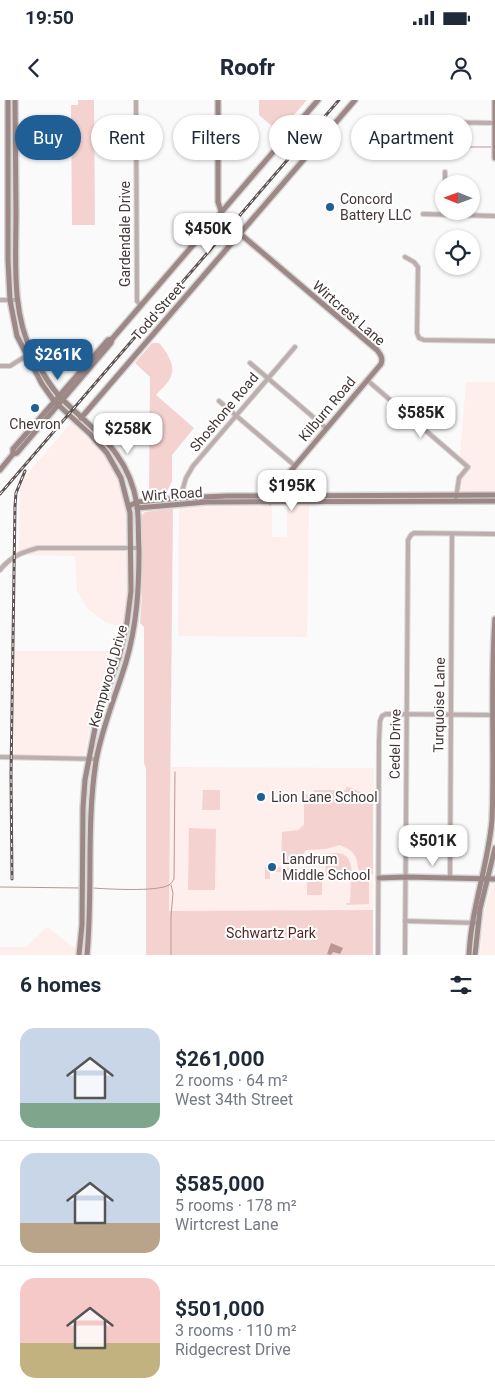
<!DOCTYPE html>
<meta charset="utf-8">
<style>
:root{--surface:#fff;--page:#f2f2f3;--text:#1f2937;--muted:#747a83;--line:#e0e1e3;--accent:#205f95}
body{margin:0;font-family:Roboto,sans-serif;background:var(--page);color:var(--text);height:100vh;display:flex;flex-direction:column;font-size:19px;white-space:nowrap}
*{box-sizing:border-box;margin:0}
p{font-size:16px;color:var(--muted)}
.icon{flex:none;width:28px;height:28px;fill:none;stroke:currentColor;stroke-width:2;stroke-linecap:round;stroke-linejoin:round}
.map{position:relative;height:855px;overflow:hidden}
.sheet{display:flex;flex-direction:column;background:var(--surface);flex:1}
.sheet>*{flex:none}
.top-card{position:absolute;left:15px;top:15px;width:465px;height:45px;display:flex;gap:10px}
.needle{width:32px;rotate:271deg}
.controls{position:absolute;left:435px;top:75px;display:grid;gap:10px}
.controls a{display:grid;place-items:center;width:45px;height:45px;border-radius:50%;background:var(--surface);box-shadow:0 1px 4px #0004;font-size:25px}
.price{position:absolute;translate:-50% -42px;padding:0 11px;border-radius:10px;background:#fff;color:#222;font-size:16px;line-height:32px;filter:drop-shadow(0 1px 2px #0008)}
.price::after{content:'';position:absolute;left:50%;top:30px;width:15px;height:11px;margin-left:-8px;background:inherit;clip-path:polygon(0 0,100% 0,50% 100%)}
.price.on{background:var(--accent);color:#fff}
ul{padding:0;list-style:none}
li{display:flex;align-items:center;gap:15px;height:125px;padding:0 20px}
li+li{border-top:1px solid var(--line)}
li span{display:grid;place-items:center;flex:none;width:140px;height:100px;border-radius:15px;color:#555}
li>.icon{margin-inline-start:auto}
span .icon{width:60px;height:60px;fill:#fffc;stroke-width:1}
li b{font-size:21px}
h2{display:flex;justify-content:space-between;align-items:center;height:60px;padding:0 20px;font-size:21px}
.pill{padding:0 18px;border-radius:22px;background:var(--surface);box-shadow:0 1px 4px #0004;font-size:18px;line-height:45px}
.pill.on{background:var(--accent);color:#fff}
.status{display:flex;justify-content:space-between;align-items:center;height:35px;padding:0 25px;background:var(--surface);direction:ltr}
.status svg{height:14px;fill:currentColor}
header{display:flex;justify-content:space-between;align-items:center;height:65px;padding:0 20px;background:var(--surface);font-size:22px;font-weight:800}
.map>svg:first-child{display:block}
</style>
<div class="status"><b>19:50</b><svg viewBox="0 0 49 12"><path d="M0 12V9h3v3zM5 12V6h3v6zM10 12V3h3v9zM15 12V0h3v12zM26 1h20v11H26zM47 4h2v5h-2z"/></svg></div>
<header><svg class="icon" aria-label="back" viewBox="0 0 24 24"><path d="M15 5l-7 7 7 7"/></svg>Roofr<svg class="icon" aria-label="person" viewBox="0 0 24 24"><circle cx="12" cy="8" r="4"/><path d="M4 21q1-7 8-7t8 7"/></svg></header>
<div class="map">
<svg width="495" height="855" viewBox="0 0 495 855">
<rect width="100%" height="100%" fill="#fafafa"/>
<g fill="#feeeec">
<path d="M 466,282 L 495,282 L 495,391 L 459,392 L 459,384 L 462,377 L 471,367 L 460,357 Z"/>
<path d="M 71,323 L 97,347 L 106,358 L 121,384 L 126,408 L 128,460 L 128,492 L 124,528 L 105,522 L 87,508 L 77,491 L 75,456 L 19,455 L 20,390 L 24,378 Z"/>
<path d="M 272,405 L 272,437 L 287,437 L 287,405 L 309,405 L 307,537 L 178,536 L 179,407 Z"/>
<path d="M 13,551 L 116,551 L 112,565 L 90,628 L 84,655 L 14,655 Z"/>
<path d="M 171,667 L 374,668 L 373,810 L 169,811 Z"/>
<path d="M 492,783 L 495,784 L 495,855 L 480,855 L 483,818 Z"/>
<path d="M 47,827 L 76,849 L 75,855 L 0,855 L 0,847 L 26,847 Z"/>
</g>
<g fill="#f4d2d0">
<path d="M 78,0 L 94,0 L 95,125 L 72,125 L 71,5 L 78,5 Z"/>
<path d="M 259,0 L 307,0 L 279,32 L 259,15 Z"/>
<path d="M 152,243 L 159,243 C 166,251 176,265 171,276 C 169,283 161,289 156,295 L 194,328 L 172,355 L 172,381 L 165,396 L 149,398 L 150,277 L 135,263 Z"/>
<path d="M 173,408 L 169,811 L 373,810 L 373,855 L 146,855 L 146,668 L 144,663 L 144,527 L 140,523 L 142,497 L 142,415 L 145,412 Z"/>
<path d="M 346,687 C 357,688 361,695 373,695 L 373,774 C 352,776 362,764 353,753 C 350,749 343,747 340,745 L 325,749 L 306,750 L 300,759 L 301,763 L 281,763 L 282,732 L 298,730 L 304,725 L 304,694 L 312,695 L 314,694 L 313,692 L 315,690 L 346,690 Z"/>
<path d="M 203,690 L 220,690 L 220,710 L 202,710 Z"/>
<path d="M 189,728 L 216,729 L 215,790 L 188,790 Z"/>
<path d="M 335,753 C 351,753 350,764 353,776 L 345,777 L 344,772 L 328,772 L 328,775 L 326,775 L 325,758 L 309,758 L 309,761 L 308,761 L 308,758 L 311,755 Z"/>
<path d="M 265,767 L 292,768 L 292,772 L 270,772 L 270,779 L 265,779 Z"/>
<rect x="307" y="772" width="15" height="23"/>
<path d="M 357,776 L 361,780 L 369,780 L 369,804 L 346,805 L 346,803 L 350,803 L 351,779 Z"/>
</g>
<path fill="#bc9694" d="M 331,843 L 343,848 L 340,854 L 333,852 L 331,855 L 327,854 Z"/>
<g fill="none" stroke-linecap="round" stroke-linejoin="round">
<g stroke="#bc9694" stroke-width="1">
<path d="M 424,47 L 493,47"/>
<path d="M 171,785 L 173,793 L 171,816 L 171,855"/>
<path d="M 0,787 L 81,788"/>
<path d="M 92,788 C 108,789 157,792 169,785 C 171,784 172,782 174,779 L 175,672"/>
</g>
<defs>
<g id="street">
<path d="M 136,0 L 137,201 L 141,206"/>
<path d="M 428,22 L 495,23"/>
<path d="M 445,84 L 445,72"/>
<path d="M 423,114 L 495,116"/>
<path d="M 405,157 L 414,162 L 418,167 L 417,233 L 419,238 L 424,240 L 495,241"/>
<path d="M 0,200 L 18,200"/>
<path d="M 250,263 L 326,328"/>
<path d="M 0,266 L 10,266 L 26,256"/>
<path d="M 367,280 L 468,367 L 459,378 L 456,398"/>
<path d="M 219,301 L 294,365"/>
<path d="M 180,398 L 186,378 L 193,366 L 295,247"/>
<path d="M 0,470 C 10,457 22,452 38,448 L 139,448"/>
<path d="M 0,657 L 97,659"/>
<path d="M 450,777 L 452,434"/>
<path d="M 405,821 L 478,823"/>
<path d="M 378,855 L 379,641 L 380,621 L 382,616 L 386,614 L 493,615"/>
<path d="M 405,855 L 408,440 L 411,435 L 414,433 L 495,434"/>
</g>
<g id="secondary">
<path d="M 8,0 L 8,160 L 10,200 L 17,236 L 42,284 L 54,301 L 90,334 L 107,353 L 121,378 L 130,413 L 131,491 L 127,523 L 119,557 L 96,623 L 85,680 L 83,708 L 82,825 L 79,855"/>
<path d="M 15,0 C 15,38 16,75 16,113 C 16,160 11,212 33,255 C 41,270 49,285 60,297 C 94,331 129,352 137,405 C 139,420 138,435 139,450 C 139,488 137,524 126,562 C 116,595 102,627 96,661 C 86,725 93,791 87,855"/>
<path d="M 218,0 L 218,102 L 224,120 L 377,250 C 381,255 383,258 381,264 L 273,392 L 270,402"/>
<path d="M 495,0 L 495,58"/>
<path d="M 81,318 L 355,0"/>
<path d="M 13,354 L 17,353 L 111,243 L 112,239 L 318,0"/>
<path d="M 0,370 L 13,354 L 13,349 L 108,240 L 112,239"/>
<path d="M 129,406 L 137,402 L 180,398 L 227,396 L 495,395"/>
<path d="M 137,408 L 206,402 L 495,401"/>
<path d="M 379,778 L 406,777 L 495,779"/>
<path d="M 469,855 C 471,809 488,766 492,720 C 495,654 490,586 495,519"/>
<path d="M 475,855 L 480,809 L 495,748"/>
</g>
</defs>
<use href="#street" stroke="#d9d7d7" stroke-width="6"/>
<use href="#secondary" stroke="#d9d7d7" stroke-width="8"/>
<use href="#street" stroke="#bbaead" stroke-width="4"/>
<use href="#secondary" stroke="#9c8887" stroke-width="5"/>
<defs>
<g id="rail">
<path d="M 0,394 L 339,0"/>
<path d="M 12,779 L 11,675 L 15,406 L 16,393 L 25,371"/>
</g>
</defs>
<use href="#rail" stroke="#5e5453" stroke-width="3"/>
<use href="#rail" stroke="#fff" stroke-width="1" stroke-dasharray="4" stroke-linecap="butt"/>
</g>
<g fill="#205f95" stroke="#fff" stroke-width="2">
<circle cx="330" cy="107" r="5"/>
<circle cx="35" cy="308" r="5"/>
<circle cx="261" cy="697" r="5"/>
<circle cx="272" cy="767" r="5"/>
</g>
<g text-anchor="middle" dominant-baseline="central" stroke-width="4" stroke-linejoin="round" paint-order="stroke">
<g font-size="14" fill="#433736" stroke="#fff" text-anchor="start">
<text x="340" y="99">Concord<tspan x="340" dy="16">Battery LLC</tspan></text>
<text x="35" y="324" text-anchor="middle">Chevron</text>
<text x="271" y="697">Lion Lane School</text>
<text x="282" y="759">Landrum<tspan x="282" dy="16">Middle School</tspan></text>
</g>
<g font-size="14" fill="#433736" stroke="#fff">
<text transform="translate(125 134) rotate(-90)">Gardendale Drive</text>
<text transform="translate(158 211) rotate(-49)">Todd Street</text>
<text transform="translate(349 213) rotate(41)">Wirtcrest Lane</text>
<text transform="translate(327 309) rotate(-50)">Kilburn Road</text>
<text transform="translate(224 312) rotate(-50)">Shoshone Road</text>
<text transform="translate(172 394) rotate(-4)">Wirt Road</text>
<text transform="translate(108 576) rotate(-74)">Kempwood Drive</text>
<text transform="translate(439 605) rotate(-89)">Turquoise Lane</text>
<text transform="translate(395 644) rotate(-89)">Cedel Drive</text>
</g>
<g font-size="14" fill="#572423" stroke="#fff">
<text x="271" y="833">Schwartz Park</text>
</g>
</g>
</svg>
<div class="controls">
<a><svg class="needle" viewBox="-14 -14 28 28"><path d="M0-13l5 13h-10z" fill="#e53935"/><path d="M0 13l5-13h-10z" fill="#747a83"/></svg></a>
<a><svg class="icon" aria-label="locate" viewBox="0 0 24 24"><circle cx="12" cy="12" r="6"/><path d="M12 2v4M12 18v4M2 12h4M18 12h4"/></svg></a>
</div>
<b class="price" style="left:208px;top:155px">$450K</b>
<b class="price on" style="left:58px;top:281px">$261K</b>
<b class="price" style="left:421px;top:339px">$585K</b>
<b class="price" style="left:128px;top:355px">$258K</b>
<b class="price" style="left:292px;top:412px">$195K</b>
<b class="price" style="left:433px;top:767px">$501K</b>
<div class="top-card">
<a class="pill on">Buy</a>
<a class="pill">Rent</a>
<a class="pill">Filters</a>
<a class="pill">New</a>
<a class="pill">Apartment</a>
</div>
</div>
<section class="sheet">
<h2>6 homes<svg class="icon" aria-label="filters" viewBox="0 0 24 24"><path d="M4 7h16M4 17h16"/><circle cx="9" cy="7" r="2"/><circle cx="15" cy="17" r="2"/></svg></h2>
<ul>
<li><span style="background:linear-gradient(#c9d6e8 75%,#7fa58c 0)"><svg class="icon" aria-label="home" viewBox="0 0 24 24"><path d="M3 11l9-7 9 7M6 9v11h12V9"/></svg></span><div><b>$261,000</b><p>2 rooms · 64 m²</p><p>West 34th Street</p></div></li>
<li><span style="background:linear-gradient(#c9d6e8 70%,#b9a48a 0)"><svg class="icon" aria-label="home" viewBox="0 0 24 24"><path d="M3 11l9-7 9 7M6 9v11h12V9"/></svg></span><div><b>$585,000</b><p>5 rooms · 178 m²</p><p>Wirtcrest Lane</p></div></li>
<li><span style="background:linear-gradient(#f6c9c9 65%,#c2b280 0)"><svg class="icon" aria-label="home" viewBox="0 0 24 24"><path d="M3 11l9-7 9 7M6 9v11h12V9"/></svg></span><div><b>$501,000</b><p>3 rooms · 110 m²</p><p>Ridgecrest Drive</p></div></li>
</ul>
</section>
